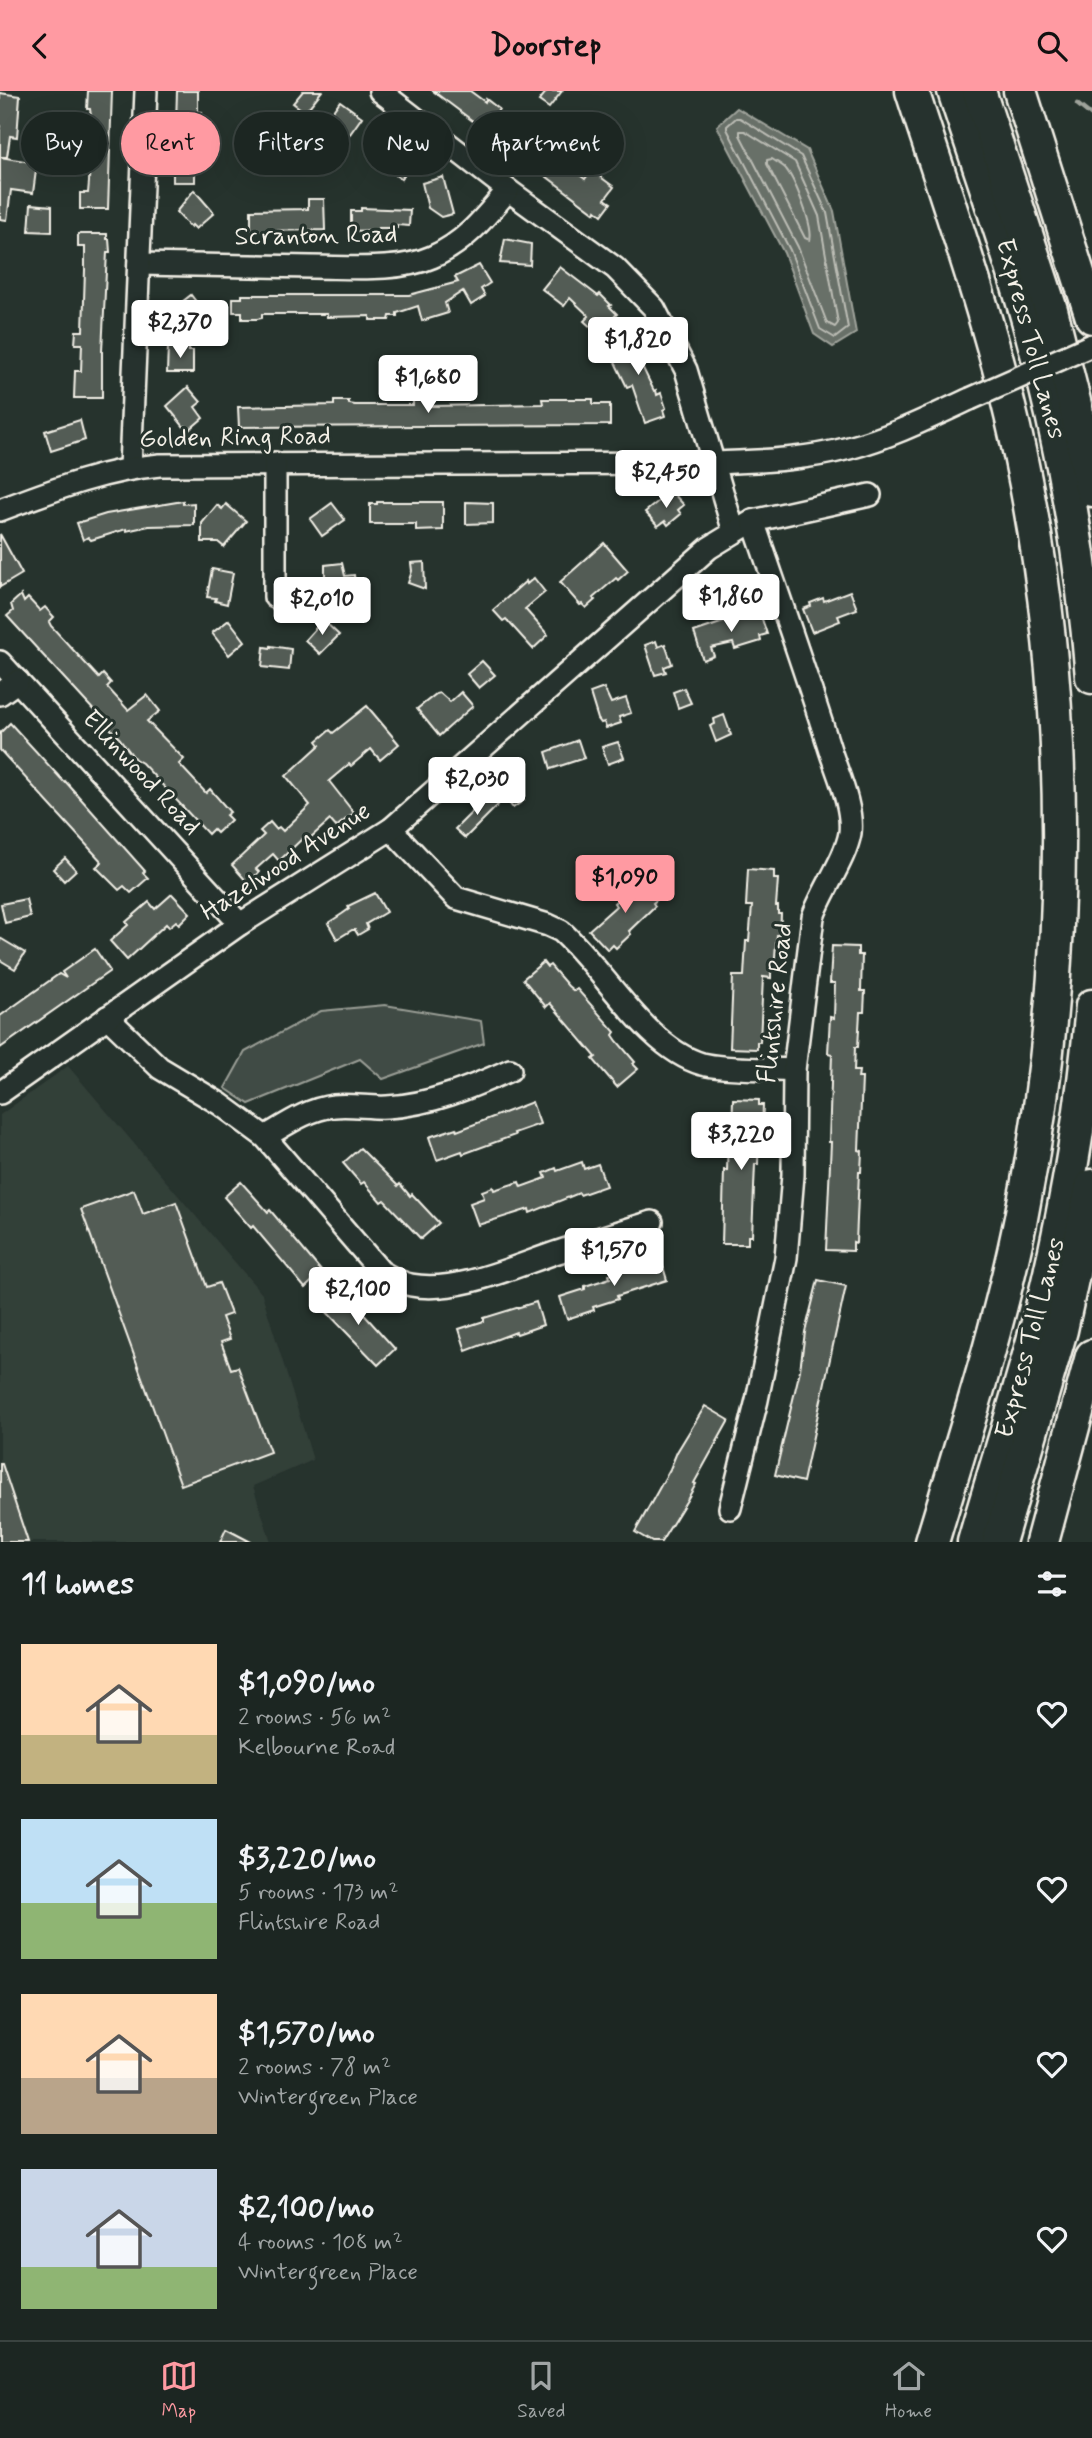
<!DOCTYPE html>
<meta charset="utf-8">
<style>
:root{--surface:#1c2622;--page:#29322f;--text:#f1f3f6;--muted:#a0a5a5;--line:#3a4340;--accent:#ff9aa2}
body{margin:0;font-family:Mynerve,sans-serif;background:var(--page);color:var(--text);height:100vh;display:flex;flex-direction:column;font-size:26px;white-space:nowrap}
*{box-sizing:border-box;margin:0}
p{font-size:23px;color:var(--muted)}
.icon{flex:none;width:38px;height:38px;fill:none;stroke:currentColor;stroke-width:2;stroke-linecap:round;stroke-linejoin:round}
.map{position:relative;height:1451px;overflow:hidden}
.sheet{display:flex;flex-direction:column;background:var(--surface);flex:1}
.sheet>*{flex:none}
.hud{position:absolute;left:21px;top:21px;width:700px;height:63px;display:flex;gap:14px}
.price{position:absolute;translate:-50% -60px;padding:0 16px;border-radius:7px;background:#fff;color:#222;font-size:23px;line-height:46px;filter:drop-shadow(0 2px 4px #0008)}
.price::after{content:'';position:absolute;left:50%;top:42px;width:21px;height:16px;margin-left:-10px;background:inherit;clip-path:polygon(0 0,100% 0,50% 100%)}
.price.current{background:var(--accent);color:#111}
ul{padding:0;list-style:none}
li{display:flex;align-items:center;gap:21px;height:175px;padding:0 21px}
li span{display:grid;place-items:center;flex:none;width:196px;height:140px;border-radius:0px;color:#555}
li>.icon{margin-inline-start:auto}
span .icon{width:84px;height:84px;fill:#fffc;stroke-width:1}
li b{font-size:30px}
h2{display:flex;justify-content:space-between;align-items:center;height:84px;padding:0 21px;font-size:30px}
.chip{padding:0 24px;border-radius:32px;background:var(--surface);box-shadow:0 7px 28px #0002,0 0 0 2px var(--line);font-size:24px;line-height:63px}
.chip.current{background:var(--accent);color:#111}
header{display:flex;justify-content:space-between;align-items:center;height:91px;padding:0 21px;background:var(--accent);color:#111;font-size:32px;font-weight:800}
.menu{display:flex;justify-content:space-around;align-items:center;height:98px;border-top:2px solid var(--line);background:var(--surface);font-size:19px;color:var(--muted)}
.menu a{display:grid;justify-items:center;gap:4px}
.menu .current{color:var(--accent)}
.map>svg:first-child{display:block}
</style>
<header><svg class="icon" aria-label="back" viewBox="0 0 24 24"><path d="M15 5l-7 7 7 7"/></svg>Doorstep<svg class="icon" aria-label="search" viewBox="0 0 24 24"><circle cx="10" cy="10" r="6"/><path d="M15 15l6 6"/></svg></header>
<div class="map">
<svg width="1092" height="1451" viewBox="0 0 1092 1451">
<rect width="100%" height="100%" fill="#26332d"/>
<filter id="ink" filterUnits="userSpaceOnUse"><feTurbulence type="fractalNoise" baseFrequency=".0143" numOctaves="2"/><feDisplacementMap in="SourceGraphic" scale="14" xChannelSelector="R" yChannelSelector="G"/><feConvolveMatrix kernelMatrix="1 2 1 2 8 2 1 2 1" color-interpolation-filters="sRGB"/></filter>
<g filter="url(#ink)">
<path fill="#333f39" d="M 68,975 L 262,1203 L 313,1369 L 253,1395 L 271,1451 L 0,1451 L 0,1024 Z"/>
<path fill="#414b45" stroke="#9a9e96" stroke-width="2" d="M 385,914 L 481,930 L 484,952 L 383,988 L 360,968 L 249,1013 L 225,997 L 245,961 L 321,920 Z"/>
<path fill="#676f68" stroke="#9fa39b" stroke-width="2" d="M 737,17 L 807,59 L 834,120 L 856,242 L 833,256 L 814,243 L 784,162 L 717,35 Z"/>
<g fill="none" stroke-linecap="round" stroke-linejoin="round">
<g stroke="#bcbdb5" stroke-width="2">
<path d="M 736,27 L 740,27 L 801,65 L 827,122 L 848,237 L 835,247 L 820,238 L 790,159 L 727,38 L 727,35 Z"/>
<path d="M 740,40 L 745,40 L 795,71 L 819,125 L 838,232 L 835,236 L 827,232 L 798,156 L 740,44 Z"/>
<path d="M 772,68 C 776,71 783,74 786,78 C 795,89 814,137 810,149 L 805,147 L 767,73 L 767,69 Z"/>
</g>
<path stroke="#9fa39b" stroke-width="4.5" d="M 1077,13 L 1092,25"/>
</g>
<g fill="#525c55" stroke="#f4f1e8" stroke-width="2">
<path d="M 88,0 L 112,0 L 108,118 L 80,118 L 80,102 L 88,102 L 89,91 L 90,60 L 81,60 L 81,47 L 89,48 L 91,25 L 90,18 L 87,18 Z"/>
<path d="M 177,0 L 198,0 L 198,21 L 202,21 L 202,37 L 201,44 L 197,44 L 195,48 L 195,91 L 173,91 L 173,79 L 170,79 L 170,65 L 175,65 Z"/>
<path d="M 303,0 L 322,0 L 305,21 L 293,12 Z"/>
<path d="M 433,0 L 470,0 L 485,11 L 486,8 L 499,18 L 497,21 L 530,45 L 528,47 L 535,53 L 537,50 L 548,59 L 553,53 L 568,65 L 563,71 L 585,88 L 591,79 L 614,96 L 605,108 L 611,112 L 602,124 L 596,119 L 595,122 Z"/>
<path d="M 547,0 L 562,0 L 549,17 L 539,10 Z"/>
<path d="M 0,2 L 20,5 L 17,46 L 10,45 L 7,66 L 0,66 Z"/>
<path d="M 340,10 L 362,26 L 345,50 L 331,39 L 336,33 L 328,27 Z"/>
<path d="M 384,43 L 413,64 L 412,73 L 401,88 L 390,80 L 393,76 L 372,60 Z"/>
<path d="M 0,66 L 37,72 L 33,102 L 11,99 L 7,129 L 0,128 Z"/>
<path d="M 443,86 L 453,123 L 441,126 L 428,117 L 422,92 Z"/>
<path d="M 194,99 L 214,122 L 196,138 L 192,134 L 190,136 L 176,121 Z"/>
<path d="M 308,108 L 324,108 L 325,139 L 251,140 L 251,119 L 308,118 Z"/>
<path d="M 31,113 L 52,115 L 52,141 L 29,140 Z"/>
<path d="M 361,117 L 410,119 L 409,135 L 397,134 L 397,137 L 378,137 L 378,139 L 351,140 L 351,120 L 361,120 Z"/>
<path d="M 78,143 L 107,143 L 107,148 L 109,148 L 110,161 L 107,161 L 102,260 L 102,307 L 74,307 L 75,280 L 81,280 L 82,253 L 75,253 L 76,240 L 83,240 L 85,179 L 85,156 L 78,156 Z"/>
<path d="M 505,148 L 531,153 L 530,174 L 500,172 Z"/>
<path d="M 479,174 L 490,192 L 481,198 L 485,205 L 471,214 L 463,200 L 445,212 L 448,222 L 422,230 L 418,215 L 397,222 L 397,225 L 390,225 L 389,229 L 370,229 L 370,225 L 327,226 L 327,223 L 262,223 L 262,227 L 257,228 L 242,228 L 242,221 L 233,221 L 233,207 L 242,207 L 242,204 L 409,204 L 458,191 L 455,186 Z"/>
<path d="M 560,176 L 598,205 L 600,203 L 611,214 L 609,215 L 617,223 L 602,239 L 598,235 L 594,239 L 584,230 L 589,225 L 570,207 L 564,215 L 542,198 Z"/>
<path d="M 191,204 L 204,221 L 199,225 L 204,230 L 185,245 L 169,221 Z"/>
<path d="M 632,241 L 645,266 L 639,269 L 654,300 L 656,299 L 657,304 L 661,302 L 666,317 L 663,319 L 665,325 L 645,332 L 632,294 L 627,296 L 610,261 L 616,258 L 613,252 Z"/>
<path d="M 168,255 L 189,256 L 189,260 L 193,260 L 193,282 L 167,282 Z"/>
<path d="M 188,296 L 201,311 L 195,316 L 203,327 L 189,339 L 186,335 L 184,336 L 167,315 Z"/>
<path d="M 413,303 L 430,303 L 430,315 L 543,313 L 542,308 L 593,308 L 593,313 L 610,313 L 610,334 L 239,336 L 238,316 L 334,314 L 334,310 L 349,310 L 349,313 L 355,314 L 413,314 Z"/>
<path d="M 80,329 L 85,349 L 51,360 L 45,340 Z"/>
<path d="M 671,400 L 684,414 L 678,419 L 681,423 L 668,434 L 665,430 L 658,435 L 645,421 Z"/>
<path d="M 183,410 L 183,413 L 194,412 L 194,434 L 149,435 L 126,440 L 126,438 L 91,449 L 88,446 L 83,449 L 77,432 L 106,423 Z"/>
<path d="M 377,411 L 443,411 L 443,439 L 416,440 L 416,433 L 370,433 L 370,413 L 377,413 Z"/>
<path d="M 466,411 L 493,412 L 493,432 L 466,433 Z"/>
<path d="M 332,412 L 345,429 L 322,445 L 310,428 Z"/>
<path d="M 226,413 L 246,430 L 224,456 L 218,451 L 202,451 L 202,432 L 217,414 L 222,418 Z"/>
<path d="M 0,443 L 22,483 L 0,496 Z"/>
<path d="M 604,452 L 628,480 L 618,489 L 616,487 L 593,507 L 595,509 L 586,517 L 582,513 L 580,514 L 560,491 Z"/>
<path d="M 424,471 L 425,498 L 408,492 L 412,480 L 411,472 Z"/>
<path d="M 342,472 L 345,485 L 354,484 L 357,505 L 342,507 L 343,513 L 326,515 L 323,488 L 325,488 L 325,474 Z"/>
<path d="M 212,478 L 233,482 L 227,513 L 215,510 L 216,507 L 207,506 Z"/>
<path d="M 534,487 L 545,501 L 525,518 L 548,544 L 533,558 L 506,528 L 503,530 L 493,519 L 526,490 L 527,493 Z"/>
<path d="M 850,500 L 857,518 L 838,525 L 840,530 L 812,541 L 803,518 L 811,515 L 810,512 L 823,507 L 824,510 Z"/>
<path d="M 21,504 L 24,511 L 28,507 L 40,520 L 45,516 L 54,526 L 49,531 L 51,535 L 99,587 L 103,583 L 111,592 L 107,596 L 128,619 L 147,604 L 160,620 L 147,630 L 184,668 L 179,673 L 206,702 L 210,698 L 230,721 L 226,724 L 231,729 L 217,742 L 213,738 L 208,743 L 142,672 L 135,668 L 120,648 L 7,525 L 13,520 L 11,513 Z"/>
<path d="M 759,519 L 767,543 L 760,545 L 761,550 L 735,558 L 733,552 L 711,557 L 714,565 L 703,569 L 694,541 Z"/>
<path d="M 229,529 L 245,550 L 229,564 L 212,542 Z"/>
<path d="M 323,529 L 339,544 L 320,563 L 305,549 Z"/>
<path d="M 656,550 L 658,556 L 665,553 L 672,573 L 664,576 L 666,581 L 655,584 L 645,554 Z"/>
<path d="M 271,555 L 291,558 L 289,579 L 262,576 L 264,556 L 271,557 Z"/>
<path d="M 482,570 L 495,584 L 479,597 L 467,583 Z"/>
<path d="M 604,597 L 611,612 L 626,607 L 631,622 L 619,626 L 621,632 L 606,637 L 604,631 L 601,632 L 598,628 L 590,602 Z"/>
<path d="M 684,597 L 691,612 L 678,617 L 673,601 Z"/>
<path d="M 461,601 L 473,615 L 439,645 L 417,618 L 436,603 L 440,602 L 450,611 Z"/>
<path d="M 367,615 L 399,653 L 380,669 L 371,658 L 351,675 L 349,673 L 329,690 L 354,722 L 336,736 L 330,729 L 309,748 L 306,744 L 279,770 L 273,763 L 256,778 L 259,781 L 248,792 L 232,774 L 264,744 L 260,740 L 270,731 L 276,738 L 279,736 L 283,740 L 310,714 L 286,685 L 320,654 L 317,650 L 330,639 L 333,642 Z"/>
<path d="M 724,624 L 731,644 L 716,651 L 710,635 L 715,633 L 714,628 Z"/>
<path d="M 10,632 L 64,691 L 65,690 L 145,780 L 143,782 L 148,787 L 131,802 L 124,795 L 119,799 L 96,776 L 102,771 L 0,659 L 0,642 Z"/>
<path d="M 578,649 L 584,667 L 551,678 L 546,661 Z"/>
<path d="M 618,651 L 624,667 L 608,673 L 602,656 Z"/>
<path d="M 516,699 L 524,709 L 513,717 L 505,707 Z"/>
<path d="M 489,704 L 498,714 L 465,747 L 455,738 Z"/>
<path d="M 65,767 L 76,779 L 64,790 L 53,778 Z"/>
<path d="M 748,778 L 774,780 L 774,788 L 778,788 L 776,815 L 778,815 L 778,823 L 781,823 L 780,844 L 777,844 L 776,852 L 774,880 L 771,880 L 771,887 L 763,886 L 760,951 L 757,951 L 757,958 L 730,957 L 733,885 L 744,885 L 746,850 L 749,850 L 752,815 L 746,815 Z"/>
<path d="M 641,787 L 659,807 L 653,812 L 655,815 L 629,840 L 631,843 L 616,857 L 613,854 L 608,859 L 589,839 L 616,815 L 614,812 Z"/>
<path d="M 375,802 L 386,821 L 366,833 L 368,838 L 358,844 L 355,839 L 352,839 L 337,848 L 328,832 L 342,823 L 349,818 L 348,815 Z"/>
<path d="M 172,803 L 190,822 L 179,833 L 176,830 L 169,836 L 166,833 L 127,869 L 110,850 L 128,834 L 126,831 L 149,811 L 155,818 Z"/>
<path d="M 26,808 L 30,826 L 5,832 L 1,813 Z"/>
<path d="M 0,847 L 25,862 L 15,878 L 0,869 Z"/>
<path d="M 832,855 L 858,856 L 858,864 L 862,864 L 861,900 L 865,900 L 864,921 L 860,921 L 858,956 L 855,956 L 854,980 L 859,980 L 858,987 L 862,987 L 859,1059 L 862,1060 L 861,1081 L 859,1081 L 856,1152 L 853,1151 L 853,1160 L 826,1159 L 831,1051 L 829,1051 L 832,963 L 828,962 L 830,926 L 834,927 L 835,892 L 830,892 Z"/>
<path d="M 95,858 L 110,880 L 0,957 L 0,925 L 59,883 L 66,887 L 62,881 Z"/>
<path d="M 543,871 L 547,876 L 550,874 L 568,895 L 574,900 L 577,898 L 615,941 L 613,944 L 617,950 L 635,971 L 633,973 L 638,978 L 617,996 L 593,968 L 596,966 L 550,912 L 546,916 L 523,888 Z"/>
<path d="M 733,1008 L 759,1009 L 759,1014 L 763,1014 L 762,1038 L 759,1038 L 758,1073 L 755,1073 L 752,1145 L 748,1145 L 748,1153 L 722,1153 L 724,1079 L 727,1080 L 728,1045 L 732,1045 Z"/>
<path d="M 532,1011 L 540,1033 L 514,1042 L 515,1044 L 463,1063 L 462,1060 L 437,1069 L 429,1046 L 456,1037 L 457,1040 Z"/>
<path d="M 360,1057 L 398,1095 L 400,1093 L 410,1105 L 412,1103 L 439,1132 L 421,1148 L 384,1109 L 381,1111 L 364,1091 L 361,1093 L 343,1072 Z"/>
<path d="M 582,1071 L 584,1078 L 598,1073 L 606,1095 L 580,1104 L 579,1102 L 530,1122 L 529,1118 L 478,1134 L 470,1112 L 484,1107 L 482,1100 L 493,1096 L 494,1099 L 519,1091 L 521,1096 L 546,1087 L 544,1082 L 556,1077 L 557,1080 Z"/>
<path d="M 241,1091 L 268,1121 L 270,1119 L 322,1181 L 305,1197 L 253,1135 L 251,1137 L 224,1106 Z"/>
<path d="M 134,1099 L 143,1123 L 176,1111 L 207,1196 L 219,1192 L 231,1223 L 222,1226 L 230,1248 L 221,1251 L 231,1278 L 238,1276 L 270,1361 L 181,1394 L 81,1118 Z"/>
<path d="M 660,1166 L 667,1189 L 617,1205 L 618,1208 L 593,1216 L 594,1219 L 567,1228 L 560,1206 L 585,1198 L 585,1195 L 610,1187 L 609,1184 Z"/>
<path d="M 818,1189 L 846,1195 L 803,1391 L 775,1384 L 800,1279 L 805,1241 Z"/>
<path d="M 338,1199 L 357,1219 L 359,1218 L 395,1258 L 378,1274 L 321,1215 Z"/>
<path d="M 536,1211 L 543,1234 L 517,1243 L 516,1241 L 466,1260 L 459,1238 L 484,1230 L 484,1227 Z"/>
<path d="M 705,1315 L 729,1329 L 694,1392 L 696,1393 L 687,1409 L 661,1451 L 652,1451 L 635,1441 L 670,1378 L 677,1361 Z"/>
<path d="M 0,1373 L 2,1373 L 28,1451 L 0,1451 Z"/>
<path d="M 226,1438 L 251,1451 L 220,1451 Z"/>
</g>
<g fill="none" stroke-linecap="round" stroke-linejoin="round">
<defs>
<g id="minor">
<path d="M 380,0 L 508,99 L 615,177 L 654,217 L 686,279 L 734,441"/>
<path d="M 139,173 C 196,174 253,175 311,176 C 348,176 398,181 432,166 C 465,152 485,126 508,99"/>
<path d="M 130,377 L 146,0"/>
<path d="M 0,419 C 53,399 104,379 160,374 L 714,372 C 759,370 805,369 849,357 C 891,346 931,326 970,308"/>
<path d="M 275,506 L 275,372"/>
<path d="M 0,571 L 240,833"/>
<path d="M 0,603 L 18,590"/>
<path d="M 391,738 L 456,807 L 548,834 L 561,840 C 604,878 646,957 702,973 C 725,979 768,977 794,979"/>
<path d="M 107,926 L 160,977 L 220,1013 L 265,1046 L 381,1181 C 391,1186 400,1192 411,1194 C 458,1203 517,1174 561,1160 C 591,1150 622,1140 652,1131"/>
<path d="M 0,1002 L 240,833 L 391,738 L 709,457 L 753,430 L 870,404"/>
<path d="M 265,1046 C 287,1033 308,1018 334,1015 C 351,1013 370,1017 387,1016 C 430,1014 472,996 510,979"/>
<path d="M 730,1417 L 757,1309 L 786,1167 L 793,1084 L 794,979 L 813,826 C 822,800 846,767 850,742 C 853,716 838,684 830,659 C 806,582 779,506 753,430"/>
</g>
<g id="highway">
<path d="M 912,0 C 951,121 994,240 1020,364 C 1073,615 1071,877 1021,1127 C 999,1237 964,1344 932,1451"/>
<path d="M 954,0 C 979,76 1006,152 1028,229 C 1061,345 1082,465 1092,586"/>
<path d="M 979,0 L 1051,219 L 1077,322 L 1092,399"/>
<path d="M 1020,0 L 1092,226"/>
<path d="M 974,1451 C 996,1374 1021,1298 1041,1220 C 1066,1120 1083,1018 1092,915"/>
<path d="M 999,1451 L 1061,1239 L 1092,1095"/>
<path d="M 1042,1451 L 1092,1265"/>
</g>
</defs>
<use href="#minor" stroke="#f4f1e8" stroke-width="26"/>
<use href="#highway" stroke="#f4f1e8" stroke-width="37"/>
<use href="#minor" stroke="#26332d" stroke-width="21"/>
<use href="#highway" stroke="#26332d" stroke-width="32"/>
<defs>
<path id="minor-bridge" d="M 970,308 L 1092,254"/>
</defs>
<use href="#minor-bridge" stroke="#f4f1e8" stroke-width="26" stroke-linecap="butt"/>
<use href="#minor-bridge" stroke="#26332d" stroke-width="21"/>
</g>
</g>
<g text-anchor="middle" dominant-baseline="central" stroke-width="6" stroke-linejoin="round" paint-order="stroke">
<g font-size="26" fill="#f4f1e8" stroke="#26332d">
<text transform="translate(316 145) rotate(-1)">Scranton Road</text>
<text transform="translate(1030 248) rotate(75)">Express Toll Lanes</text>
<text transform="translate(235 347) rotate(-1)">Golden Ring Road</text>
<text transform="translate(141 682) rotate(47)">Ellinwood Road</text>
<text transform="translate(286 771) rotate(-33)">Hazelwood Avenue</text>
<text transform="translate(776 912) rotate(-84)">Flintshire Road</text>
<text transform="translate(1031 1247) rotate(-75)">Express Toll Lanes</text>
</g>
</g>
</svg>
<b class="price" style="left:180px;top:269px">$2,370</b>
<b class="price" style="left:638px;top:286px">$1,820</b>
<b class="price" style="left:428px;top:324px">$1,680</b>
<b class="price" style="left:666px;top:419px">$2,450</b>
<b class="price" style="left:731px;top:543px">$1,860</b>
<b class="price" style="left:322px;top:546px">$2,010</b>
<b class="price" style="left:477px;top:726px">$2,030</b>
<b class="price current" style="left:625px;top:824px">$1,090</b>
<b class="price" style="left:741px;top:1081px">$3,220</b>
<b class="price" style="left:614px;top:1197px">$1,570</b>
<b class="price" style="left:358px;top:1236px">$2,100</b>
<div class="hud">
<a class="chip">Buy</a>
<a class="chip current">Rent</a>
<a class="chip">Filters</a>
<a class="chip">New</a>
<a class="chip">Apartment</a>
</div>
</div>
<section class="sheet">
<h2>11 homes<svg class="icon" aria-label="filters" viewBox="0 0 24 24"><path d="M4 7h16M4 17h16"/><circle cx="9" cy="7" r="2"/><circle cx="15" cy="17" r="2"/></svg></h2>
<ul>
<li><span style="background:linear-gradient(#ffd9b3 65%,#c2b280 0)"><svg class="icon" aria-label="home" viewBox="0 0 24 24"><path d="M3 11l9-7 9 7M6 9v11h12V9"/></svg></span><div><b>$1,090/mo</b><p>2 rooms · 56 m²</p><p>Kelbourne Road</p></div><svg class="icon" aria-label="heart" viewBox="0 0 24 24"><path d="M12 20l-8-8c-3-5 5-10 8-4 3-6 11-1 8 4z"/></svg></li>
<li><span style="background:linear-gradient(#bfe0f5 60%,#8fb573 0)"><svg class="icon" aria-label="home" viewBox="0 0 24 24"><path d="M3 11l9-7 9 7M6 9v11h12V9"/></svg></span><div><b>$3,220/mo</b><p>5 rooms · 173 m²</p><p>Flintshire Road</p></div><svg class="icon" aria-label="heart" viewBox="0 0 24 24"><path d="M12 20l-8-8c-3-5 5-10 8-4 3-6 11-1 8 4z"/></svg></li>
<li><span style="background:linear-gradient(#ffd9b3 60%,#b9a48a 0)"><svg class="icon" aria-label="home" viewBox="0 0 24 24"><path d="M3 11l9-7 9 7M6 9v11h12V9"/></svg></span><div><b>$1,570/mo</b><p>2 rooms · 78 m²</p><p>Wintergreen Place</p></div><svg class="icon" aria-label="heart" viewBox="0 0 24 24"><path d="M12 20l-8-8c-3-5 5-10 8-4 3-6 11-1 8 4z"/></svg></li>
<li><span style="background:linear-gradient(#c9d6e8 70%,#8fb573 0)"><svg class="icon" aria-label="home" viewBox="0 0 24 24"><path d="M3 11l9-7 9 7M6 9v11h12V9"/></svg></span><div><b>$2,100/mo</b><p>4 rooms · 108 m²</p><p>Wintergreen Place</p></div><svg class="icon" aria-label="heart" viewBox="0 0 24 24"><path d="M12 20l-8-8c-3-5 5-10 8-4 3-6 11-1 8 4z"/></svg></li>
</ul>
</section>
<nav class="menu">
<a class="current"><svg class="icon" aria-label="map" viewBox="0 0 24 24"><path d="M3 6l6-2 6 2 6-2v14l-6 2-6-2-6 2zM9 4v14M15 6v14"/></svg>Map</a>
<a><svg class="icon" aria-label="saved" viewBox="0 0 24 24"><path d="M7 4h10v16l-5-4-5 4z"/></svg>Saved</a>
<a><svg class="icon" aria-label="home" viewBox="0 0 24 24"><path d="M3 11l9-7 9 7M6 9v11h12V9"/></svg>Home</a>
</nav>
